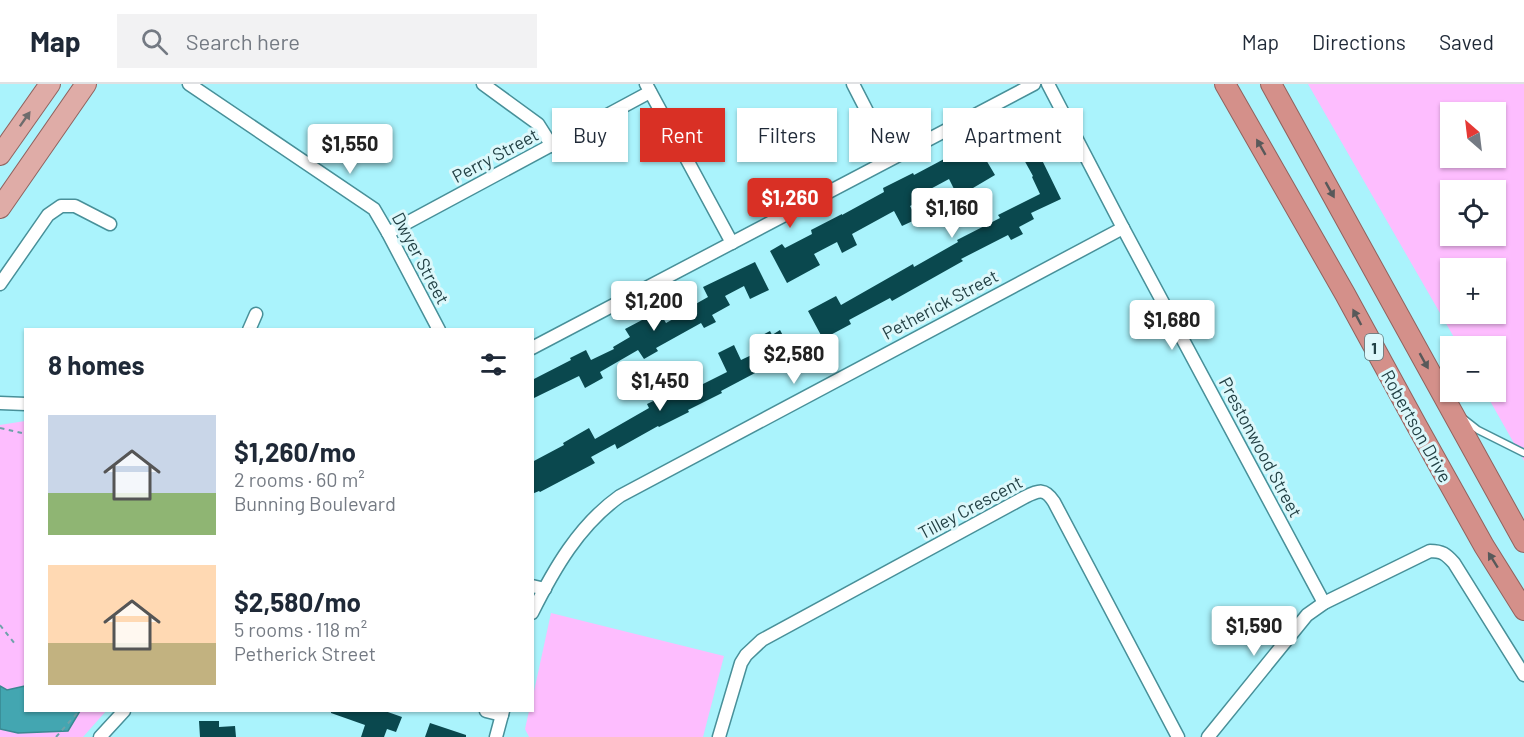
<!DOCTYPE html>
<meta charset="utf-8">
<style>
:root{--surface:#fff;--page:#f2f2f3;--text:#1f2937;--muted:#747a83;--line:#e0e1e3;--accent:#d93025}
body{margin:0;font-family:Barlow,sans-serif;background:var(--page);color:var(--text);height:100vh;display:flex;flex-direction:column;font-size:22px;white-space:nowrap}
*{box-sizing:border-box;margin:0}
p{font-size:20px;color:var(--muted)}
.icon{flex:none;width:33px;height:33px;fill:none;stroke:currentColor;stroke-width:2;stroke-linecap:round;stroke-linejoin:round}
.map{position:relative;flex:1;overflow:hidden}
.panel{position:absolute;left:24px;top:244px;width:510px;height:384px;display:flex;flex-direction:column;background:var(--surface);border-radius:0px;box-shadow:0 2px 4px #0004}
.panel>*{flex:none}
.hud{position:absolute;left:552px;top:24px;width:570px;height:54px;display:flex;gap:12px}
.needle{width:39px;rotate:332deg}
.fabs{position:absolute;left:1440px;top:18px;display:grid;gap:12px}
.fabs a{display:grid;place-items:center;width:66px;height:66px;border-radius:0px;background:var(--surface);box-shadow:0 2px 4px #0004;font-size:30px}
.price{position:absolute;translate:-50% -51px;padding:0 14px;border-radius:6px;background:#fff;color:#222;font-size:20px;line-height:39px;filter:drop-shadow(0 2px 3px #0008)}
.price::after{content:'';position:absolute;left:50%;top:36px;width:18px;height:14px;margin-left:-9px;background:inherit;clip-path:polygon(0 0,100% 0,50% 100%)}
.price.active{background:var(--accent);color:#fff}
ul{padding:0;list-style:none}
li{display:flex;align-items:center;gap:18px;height:150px;padding:0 24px}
li span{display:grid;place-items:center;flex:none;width:168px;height:120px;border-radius:0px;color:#555}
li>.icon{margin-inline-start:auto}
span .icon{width:72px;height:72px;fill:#fffc;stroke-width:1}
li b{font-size:26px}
h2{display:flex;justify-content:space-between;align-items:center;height:72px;padding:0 24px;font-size:26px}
.chip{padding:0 21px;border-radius:0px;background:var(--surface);box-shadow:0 2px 4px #0004;font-size:21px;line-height:54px}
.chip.active{background:var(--accent);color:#fff}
header{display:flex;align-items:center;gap:36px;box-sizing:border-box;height:84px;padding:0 30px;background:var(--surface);border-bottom:2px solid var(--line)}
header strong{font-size:28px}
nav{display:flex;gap:33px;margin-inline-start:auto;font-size:21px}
.search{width:420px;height:54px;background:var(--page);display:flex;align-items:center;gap:15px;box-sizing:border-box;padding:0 21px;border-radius:0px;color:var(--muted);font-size:22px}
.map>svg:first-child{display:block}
</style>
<header>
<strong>Map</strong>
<div class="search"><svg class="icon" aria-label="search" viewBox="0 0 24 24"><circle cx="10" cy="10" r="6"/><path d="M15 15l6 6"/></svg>Search here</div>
<nav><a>Map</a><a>Directions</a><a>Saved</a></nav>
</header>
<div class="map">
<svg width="1524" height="653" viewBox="0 0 1524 653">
<rect width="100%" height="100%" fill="#aaf3fc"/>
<g fill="#fdbdfe" fill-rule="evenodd">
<path d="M 1308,0 L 1524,0 L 1524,377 L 1485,308 L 1496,308 L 1496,262 L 1459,262 ZM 1450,28 L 1496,28 L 1496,74 L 1450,74 ZM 1450,106 L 1496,106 L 1496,152 L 1450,152 ZM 1450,184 L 1496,184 L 1496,230 L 1450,230 Z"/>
<path d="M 25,337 L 26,627 L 106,627 L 83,653 L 0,653 L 0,341 Z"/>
<path d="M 551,529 L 724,572 L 703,653 L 529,653 L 525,645 L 529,627 L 532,627 L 533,612 Z"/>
</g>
<path fill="#43a6b1" stroke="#398891" stroke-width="1.5" d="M 0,602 L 7,606 L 25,602 L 26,627 L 80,627 L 68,647 L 18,649 L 0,645 Z"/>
<g fill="#0a484e">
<path d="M 1019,26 L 1045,74 L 1042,76 L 1061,115 L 1031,129 L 1034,135 L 1019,143 L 1023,150 L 1011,156 L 1008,151 L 961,175 L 963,177 L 892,217 L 890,214 L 849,236 L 851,240 L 823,255 L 808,227 L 836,212 L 841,221 L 913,180 L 914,183 L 958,158 L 957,156 L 1000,134 L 998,131 L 1040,110 L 1032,93 L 1033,92 L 1018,65 L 1009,70 L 998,51 L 1012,43 L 1006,33 Z"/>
<path d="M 986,51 L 993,63 L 982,69 L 995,91 L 973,104 L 974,105 L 958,113 L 949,95 L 923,109 L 926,114 L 910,122 L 917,135 L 902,142 L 894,127 L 852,150 L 857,161 L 842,169 L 837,158 L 814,170 L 820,181 L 787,199 L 770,167 L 782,160 L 785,164 L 812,150 L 811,146 L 842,130 L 842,131 L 884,108 L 883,104 L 913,89 L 914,91 L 961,66 L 961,65 Z"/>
<path d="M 755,178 L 769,206 L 750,215 L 744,202 L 725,212 L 730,221 L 712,231 L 716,238 L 704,244 L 701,239 L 656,264 L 658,267 L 644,275 L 638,266 L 600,288 L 603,294 L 585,304 L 579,292 L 532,315 L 532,296 L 571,276 L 570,274 L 586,266 L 591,276 L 614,265 L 613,263 L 630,253 L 625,245 L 659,227 L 666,239 L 693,224 L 692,222 L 708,213 L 703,203 Z"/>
<path d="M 780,246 L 787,259 L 797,254 L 804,267 L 770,285 L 768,282 L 721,307 L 722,309 L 688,326 L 689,328 L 659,343 L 658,342 L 617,365 L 615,360 L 591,373 L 595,379 L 540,408 L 539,407 L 532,410 L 532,378 L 564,361 L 563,359 L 589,344 L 595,355 L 649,324 L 647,320 L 670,309 L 673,315 L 727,288 L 718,269 L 734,261 L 741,276 L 760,267 L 753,256 L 770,247 L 772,251 Z"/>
<path d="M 331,627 L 385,627 L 402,633 L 396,648 L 387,645 L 384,653 L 361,653 L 365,641 L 331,629 Z"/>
<path d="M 199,637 L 219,637 L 219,643 L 235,642 L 236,653 L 200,653 Z"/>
<path d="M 430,639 L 466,651 L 466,653 L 425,653 Z"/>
</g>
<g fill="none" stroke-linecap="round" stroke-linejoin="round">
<defs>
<path id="service" d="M 1464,335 L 1478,346 L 1524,369"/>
<g id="minor">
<path d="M 189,0 L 374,125 L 388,149 L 439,246"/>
<path d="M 483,0 L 538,40 L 552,62"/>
<path d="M 646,0 L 732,159"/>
<path d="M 853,0 L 891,74"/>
<path d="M 1048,0 L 1123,144 L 1324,519"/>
<path d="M 388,149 L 650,8"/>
<path d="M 0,200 L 48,131 L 61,122 L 75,122 L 110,140"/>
<path d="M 249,246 L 256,230"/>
<path d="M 532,264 L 1034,0"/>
<path d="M 0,319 L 26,320"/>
<path d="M 532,502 L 545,505"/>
<path d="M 532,529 C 554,485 579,441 620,412 L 1123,144"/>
<path d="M 486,627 L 502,631"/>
<path d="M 100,653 L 124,627"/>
<path d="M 496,653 L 503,627"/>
<path d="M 719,653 L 741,579 L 746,571 L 762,556 L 1025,413 C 1039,406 1045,404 1054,418 L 1178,653"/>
<path d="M 1208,653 L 1307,531 L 1324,519 L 1430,467 C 1442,467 1446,470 1454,479 L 1524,591"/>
</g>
<g id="primary">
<path d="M 0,71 L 50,0"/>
<path d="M 0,124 L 86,0"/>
</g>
<g id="trunk">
<path d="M 1225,0 L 1345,210 L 1417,342 L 1484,462 L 1524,526"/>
<path d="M 1271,0 L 1524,458"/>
</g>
</defs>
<use href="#service" stroke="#489099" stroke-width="9"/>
<use href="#minor" stroke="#489099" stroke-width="15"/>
<use href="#primary" stroke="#90625e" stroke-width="22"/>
<use href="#trunk" stroke="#90625e" stroke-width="22"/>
<g stroke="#6da2a9" stroke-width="2" stroke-dasharray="4.5 4.5" stroke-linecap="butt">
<path d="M 0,344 L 26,350"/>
<path d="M 0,541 L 15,560"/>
<path d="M 56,653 L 79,627"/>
</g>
<use href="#service" stroke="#fff" stroke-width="6"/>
<use href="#minor" stroke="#fff" stroke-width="12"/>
<use href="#primary" stroke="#dfaca7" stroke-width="20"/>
<use href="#trunk" stroke="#d4908a" stroke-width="20"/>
</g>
<defs><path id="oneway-solid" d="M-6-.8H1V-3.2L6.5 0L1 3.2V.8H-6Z" transform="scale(1.5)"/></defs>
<use fill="#6e6c6c" href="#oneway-solid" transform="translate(25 35) rotate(-55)"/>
<g fill="#58595a">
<use href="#oneway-solid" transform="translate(1261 63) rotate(-120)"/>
<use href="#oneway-solid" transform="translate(1330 106) rotate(61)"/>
<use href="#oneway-solid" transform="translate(1357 233) rotate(-118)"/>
<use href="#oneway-solid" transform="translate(1424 277) rotate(61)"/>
<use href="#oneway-solid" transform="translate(1493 476) rotate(-122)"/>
</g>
<g text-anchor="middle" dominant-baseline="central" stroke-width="6" stroke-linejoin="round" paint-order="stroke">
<rect fill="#dcf8fb" stroke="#5a787c" stroke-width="1.5" x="1365" y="250" width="18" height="26" rx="4.5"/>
<g font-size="16" font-weight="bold" fill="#234145">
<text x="1374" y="263">1</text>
</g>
<g font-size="18" fill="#234145" stroke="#dcf8fb">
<text transform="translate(495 71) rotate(-28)">Perry Street</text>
<text transform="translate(421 174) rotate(62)">Dwyer Street</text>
<text transform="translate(940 220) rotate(-28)">Petherick Street</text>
<text transform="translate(1417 342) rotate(61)">Robertson Drive</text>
<text transform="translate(1261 363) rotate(62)">Prestonwood Street</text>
<text transform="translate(970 423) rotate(-28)">Tilley Crescent</text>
</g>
</g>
</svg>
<div class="fabs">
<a><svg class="needle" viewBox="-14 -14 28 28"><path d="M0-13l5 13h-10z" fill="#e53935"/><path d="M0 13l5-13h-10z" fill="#747a83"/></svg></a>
<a><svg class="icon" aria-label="locate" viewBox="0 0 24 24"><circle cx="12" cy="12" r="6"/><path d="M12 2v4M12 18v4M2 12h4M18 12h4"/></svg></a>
<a>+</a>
<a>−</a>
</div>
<b class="price" style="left:350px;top:91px">$1,550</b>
<b class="price active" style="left:790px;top:145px">$1,260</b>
<b class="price" style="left:952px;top:155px">$1,160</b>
<b class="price" style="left:654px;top:248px">$1,200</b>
<b class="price" style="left:1172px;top:267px">$1,680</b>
<b class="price" style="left:794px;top:301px">$2,580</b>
<b class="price" style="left:660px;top:328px">$1,450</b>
<b class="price" style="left:1254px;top:573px">$1,590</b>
<div class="hud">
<a class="chip">Buy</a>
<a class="chip active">Rent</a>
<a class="chip">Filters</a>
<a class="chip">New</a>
<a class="chip">Apartment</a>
</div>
<section class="panel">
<h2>8 homes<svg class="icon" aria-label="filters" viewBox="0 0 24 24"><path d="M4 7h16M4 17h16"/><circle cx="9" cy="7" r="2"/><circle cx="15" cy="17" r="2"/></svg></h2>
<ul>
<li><span style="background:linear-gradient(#c9d6e8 65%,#8fb573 0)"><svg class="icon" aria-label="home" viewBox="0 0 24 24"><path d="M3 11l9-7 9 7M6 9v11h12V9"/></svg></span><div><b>$1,260/mo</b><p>2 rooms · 60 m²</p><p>Bunning Boulevard</p></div></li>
<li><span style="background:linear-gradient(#ffd9b3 65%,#c2b280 0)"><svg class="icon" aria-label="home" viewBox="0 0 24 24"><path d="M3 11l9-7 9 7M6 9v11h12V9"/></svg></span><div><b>$2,580/mo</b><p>5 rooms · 118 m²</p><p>Petherick Street</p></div></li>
</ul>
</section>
</div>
